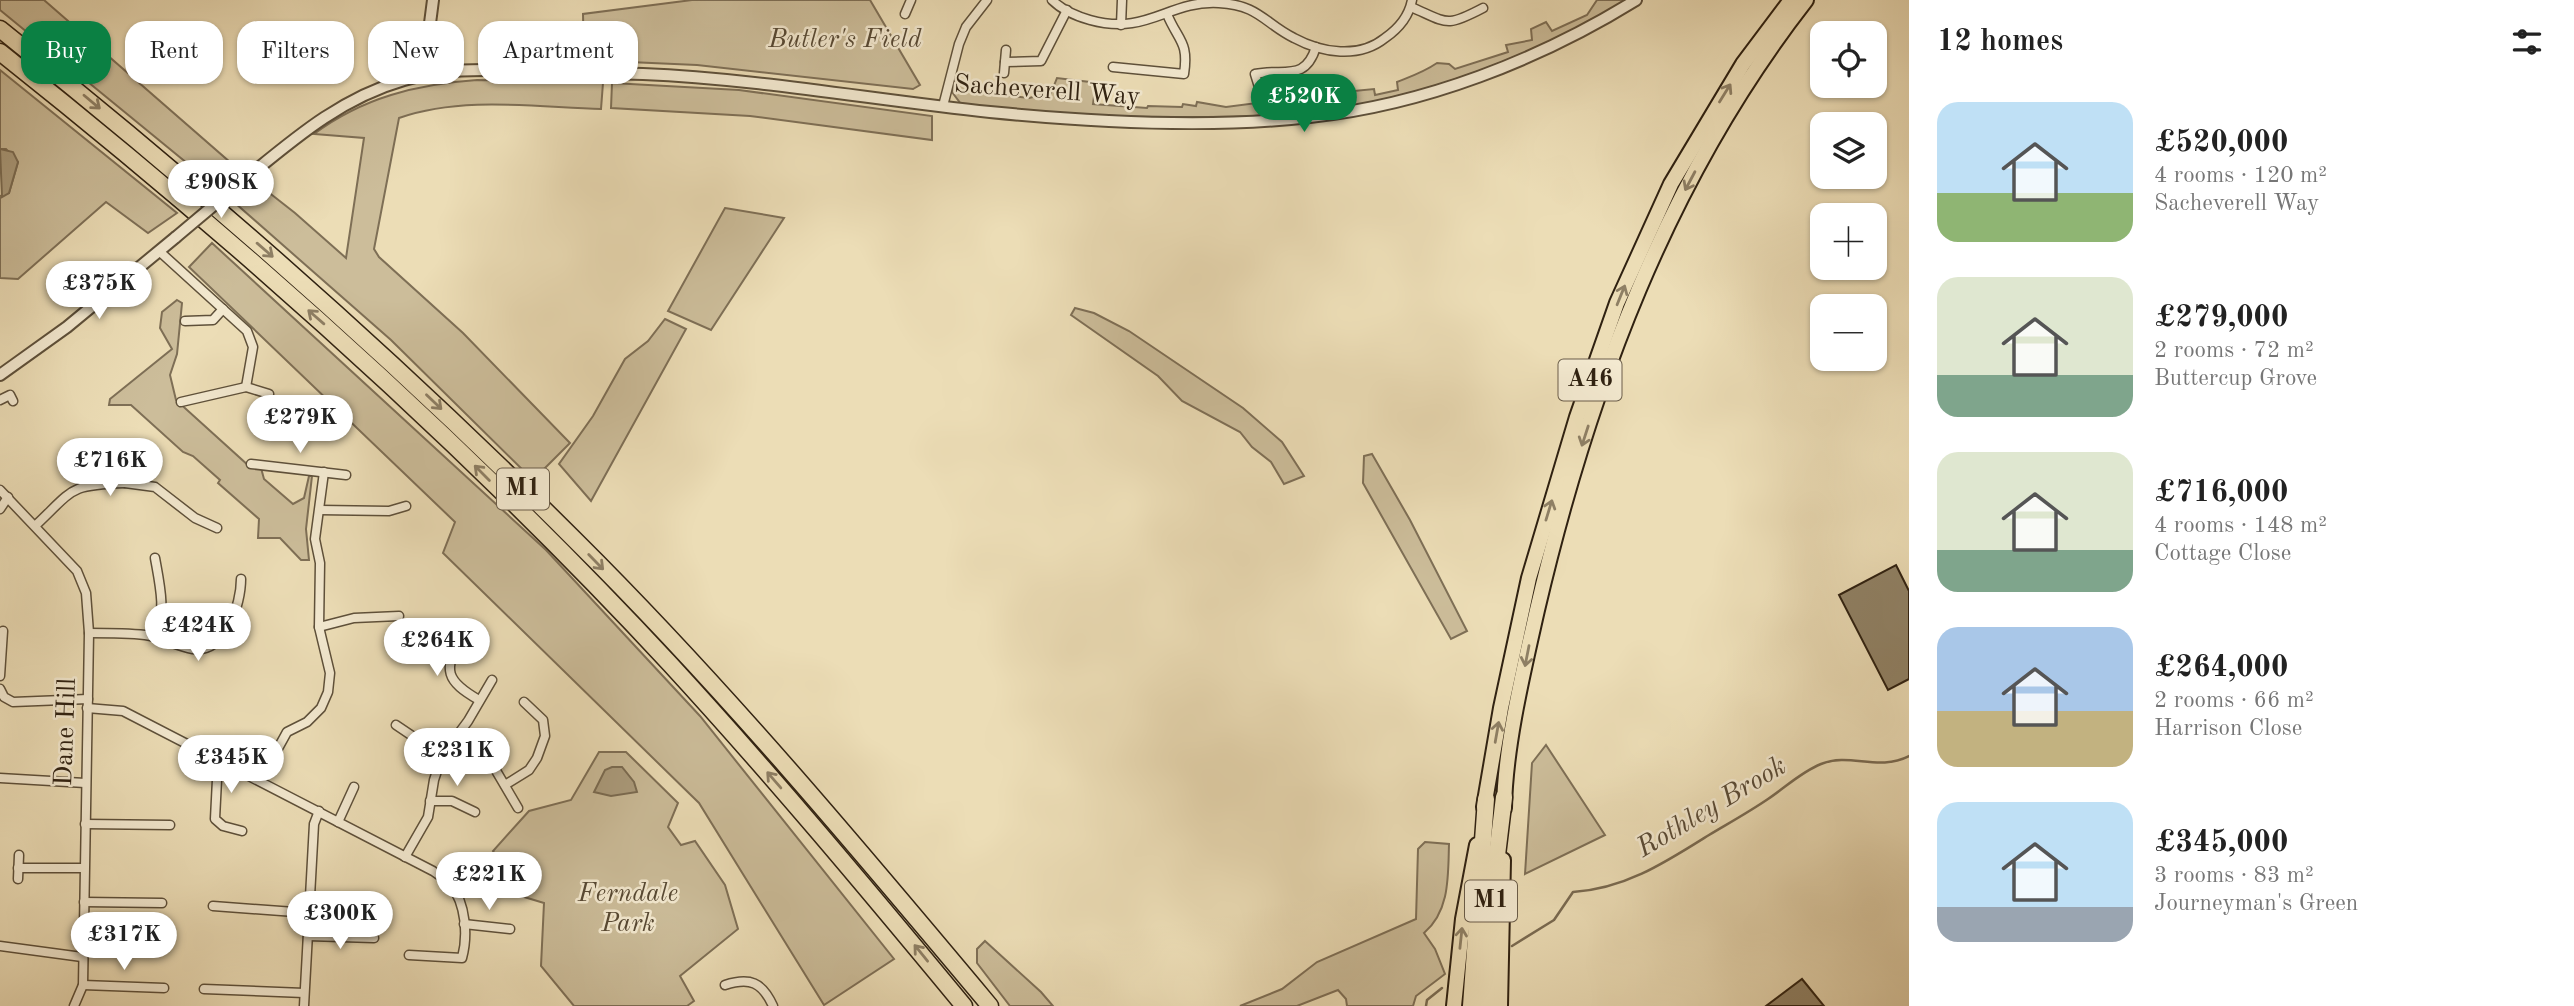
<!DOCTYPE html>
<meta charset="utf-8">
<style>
:root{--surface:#fff;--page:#f2f2f2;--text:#222;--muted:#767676;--accent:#0b8043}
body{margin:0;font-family:"Old Standard TT",serif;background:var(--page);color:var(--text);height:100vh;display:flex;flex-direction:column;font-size:26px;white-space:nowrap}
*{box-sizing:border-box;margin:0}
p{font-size:23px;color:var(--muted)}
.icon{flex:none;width:38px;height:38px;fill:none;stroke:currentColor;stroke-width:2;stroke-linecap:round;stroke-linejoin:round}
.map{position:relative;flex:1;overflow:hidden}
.drawer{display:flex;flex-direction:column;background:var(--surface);width:665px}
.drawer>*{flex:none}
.top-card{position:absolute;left:21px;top:21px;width:665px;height:63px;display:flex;gap:14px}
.buttons{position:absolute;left:1810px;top:21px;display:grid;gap:14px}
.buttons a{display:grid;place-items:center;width:77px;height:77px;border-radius:14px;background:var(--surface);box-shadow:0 2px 5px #0004;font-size:35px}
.price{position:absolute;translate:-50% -60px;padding:0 16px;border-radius:24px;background:#fff;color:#222;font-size:23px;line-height:46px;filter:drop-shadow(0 2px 4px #0008)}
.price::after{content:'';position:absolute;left:50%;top:42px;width:21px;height:16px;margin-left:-10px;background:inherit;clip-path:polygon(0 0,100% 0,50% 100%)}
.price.active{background:var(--accent);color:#fff}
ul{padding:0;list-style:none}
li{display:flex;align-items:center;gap:21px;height:175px;padding:0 28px}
li span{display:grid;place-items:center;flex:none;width:196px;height:140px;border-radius:21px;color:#555}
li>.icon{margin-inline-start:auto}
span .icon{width:84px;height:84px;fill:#fffc;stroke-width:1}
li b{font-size:30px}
h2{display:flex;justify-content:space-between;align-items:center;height:84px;padding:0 28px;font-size:30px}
.chip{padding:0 24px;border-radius:21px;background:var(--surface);box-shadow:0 2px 5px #0004;font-size:24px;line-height:63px}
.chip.active{background:var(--accent);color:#fff}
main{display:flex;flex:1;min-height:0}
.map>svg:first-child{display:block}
</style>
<main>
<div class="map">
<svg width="1909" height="1006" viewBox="0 0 1909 1006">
<rect width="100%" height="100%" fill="#ecddb6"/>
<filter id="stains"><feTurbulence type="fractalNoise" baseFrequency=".00286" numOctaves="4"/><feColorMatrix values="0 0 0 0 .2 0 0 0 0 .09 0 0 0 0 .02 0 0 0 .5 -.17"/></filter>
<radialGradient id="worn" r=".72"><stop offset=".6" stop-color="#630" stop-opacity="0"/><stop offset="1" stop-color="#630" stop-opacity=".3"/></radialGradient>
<g fill="#ccbd9a" stroke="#7e6f56" stroke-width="2">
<path d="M 0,0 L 44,0 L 239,170 L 215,186 L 0,10 Z"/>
<path d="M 692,0 L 870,0 L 920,85 L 913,89 L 697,65 L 584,60 L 583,14 Z"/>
<path d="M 1597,0 L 1628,0 C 1544,49 1453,87 1357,105 C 1298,117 1238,117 1178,117 C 1105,117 1033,113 961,104 L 952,92 L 953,82 L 987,87 L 987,93 L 1029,98 L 1051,93 L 1057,78 L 1090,82 L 1095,89 L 1093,104 L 1147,108 L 1148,106 L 1182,107 L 1183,104 L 1196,106 L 1197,102 L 1226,107 L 1265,102 L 1264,98 L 1269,98 C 1282,108 1296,109 1312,104 L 1313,95 L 1374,89 L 1375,95 L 1398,90 L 1397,82 C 1412,76 1424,72 1437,63 L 1449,64 L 1455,69 L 1508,52 L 1506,45 L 1532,40 L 1531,29 L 1546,22 L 1552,31 L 1587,15 Z"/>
<path d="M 0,70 L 177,213 L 148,233 L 106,202 L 18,279 L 0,278 L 0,196 L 9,193 L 18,162 L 6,149 L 0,149 Z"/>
<path d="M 477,80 L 603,83 L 601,109 C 535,107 462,96 399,118 L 374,249 L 379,257 L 463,333 L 570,443 L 533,480 L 391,340 L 235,203 L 258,184 L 295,213 L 346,258 L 364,138 L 314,134 C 362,98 417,84 477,80 Z"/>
<path d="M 612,83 L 739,90 L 932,116 L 932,140 L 750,116 L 611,108 Z"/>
<path d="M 725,208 L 784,218 L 711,330 L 668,311 Z"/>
<path d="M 212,243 L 546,550 L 700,716 L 894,959 L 824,1005 L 699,803 L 443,553 L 455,522 L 189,267 Z"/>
<path d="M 177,300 L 182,303 L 177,354 L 170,375 L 176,400 L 249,466 L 261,468 L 264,479 L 293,504 L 304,498 L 309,476 L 312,476 L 306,529 L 309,560 L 301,560 L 280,538 L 258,538 L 259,519 L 218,483 L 220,480 L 193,456 L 183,452 L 131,405 L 109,405 L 110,399 L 172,349 L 160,328 L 162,312 Z"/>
<path d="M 1075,308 L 1094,313 L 1129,331 L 1243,408 L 1282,442 L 1304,476 L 1284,484 L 1271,462 L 1252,447 L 1240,432 L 1182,401 L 1158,376 L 1071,315 Z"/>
<path d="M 665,319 L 686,329 L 591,501 L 559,464 L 593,416 L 625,359 L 648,341 Z"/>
<path d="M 1372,454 L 1410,520 L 1467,631 L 1451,639 L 1363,483 L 1364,456 Z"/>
<path d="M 1546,745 L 1605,835 L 1525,874 L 1532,763 Z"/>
<path d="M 599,752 L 626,752 L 678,803 L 668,827 L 681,845 L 695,841 L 725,885 L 738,929 L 680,976 L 694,1001 L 687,1006 L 574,1006 L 541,966 L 544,903 L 481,884 L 504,867 L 493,851 L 529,811 L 571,800 Z"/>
<path d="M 1425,842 L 1449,844 C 1448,876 1450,911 1424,933 L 1435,949 L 1445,974 L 1416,996 L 1413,1006 L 1347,1006 L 1346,999 L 1338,990 L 1297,1006 L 1240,1006 L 1282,989 L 1317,962 L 1416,919 L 1418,849 Z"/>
<path d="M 985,941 L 1041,992 L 1053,1006 L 1010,1006 L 977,963 L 977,949 Z"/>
</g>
<g fill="#ac9d7e" stroke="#7a6b52" stroke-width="2">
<path d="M 0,149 L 13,152 L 18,162 L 9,193 L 2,197 Z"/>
<path d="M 612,767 L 622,767 L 634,782 L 637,792 L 611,796 L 594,792 L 605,770 Z"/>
</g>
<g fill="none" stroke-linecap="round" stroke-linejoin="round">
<g stroke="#7a6b52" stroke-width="2.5">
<path d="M 1512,946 L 1554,920 L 1573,892 C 1625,889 1666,862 1709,835 C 1729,823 1749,812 1768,799 C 1786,787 1801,772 1821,764 C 1850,752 1878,772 1909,756"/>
<path d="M 1426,1006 L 1427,1000 L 1442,988"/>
</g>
</g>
<g fill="#918367" stroke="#2f2111" stroke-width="2">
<path d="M 1896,565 L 1909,591 L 1909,679 L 1888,690 L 1839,595 Z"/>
<path d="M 1802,979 L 1824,1006 L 1766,1006 Z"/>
</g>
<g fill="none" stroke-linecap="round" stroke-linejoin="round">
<defs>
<g id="minor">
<path d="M 1052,0 C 1062,10 1076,16 1090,20 C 1148,36 1168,0 1219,3 C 1259,5 1264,23 1294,38 C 1322,53 1359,59 1385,38 C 1398,29 1409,16 1412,0"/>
<path d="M 1411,7 C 1448,23 1445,28 1483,8"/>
<path d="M 905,14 L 911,0"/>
<path d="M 1121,25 L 1122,0"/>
<path d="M 1005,62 L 1041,61 L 1067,10"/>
<path d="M 1113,67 L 1184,74 C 1189,41 1178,41 1167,14"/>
<path d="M 1004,73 L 1006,50"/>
<path d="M 1260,90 L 1255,74 C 1285,68 1305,82 1316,47"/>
<path d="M 943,106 L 959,44 L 966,27 L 987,0"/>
<path d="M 159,251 L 247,331 L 253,347 L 246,387"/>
<path d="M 185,321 L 213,320 L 223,309"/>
<path d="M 0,400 L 10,395 L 13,401"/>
<path d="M 181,402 L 246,387 L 269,394"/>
<path d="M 251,464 L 346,475"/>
<path d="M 125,483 L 155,487 L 195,518 L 217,528"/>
<path d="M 0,490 L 77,571 L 86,593 L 89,633 L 83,985 L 74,1006"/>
<path d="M 0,509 L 8,497"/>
<path d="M 320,510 L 389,511 L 406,506"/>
<path d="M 36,525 C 75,488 69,485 125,483 L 125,444"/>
<path d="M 155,558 C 160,586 166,610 156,638"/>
<path d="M 319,627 L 354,618 L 399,616"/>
<path d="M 89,633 C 108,633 127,633 145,635 C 161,637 176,646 193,649 C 226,653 241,604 241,579"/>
<path d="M 460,636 C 443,671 446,681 479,700"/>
<path d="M 0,676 L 3,631"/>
<path d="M 0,689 L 4,697 L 13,702 L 88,699"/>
<path d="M 87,708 L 123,711 L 433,871 C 438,875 447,879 451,885 C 466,904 468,936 462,958 L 409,955"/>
<path d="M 396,725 L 442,756"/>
<path d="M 459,735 L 488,757 L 518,808"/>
<path d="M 218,760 L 215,819 L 223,826 L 242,831"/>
<path d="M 0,778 L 85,783"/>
<path d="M 260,781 L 287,732 L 307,722 L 321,708 L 328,692 L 330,673 L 319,627 L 320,563 L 315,539 L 324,472"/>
<path d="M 505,785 L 529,770 L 537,758 L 545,736 L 543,720 L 524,702"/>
<path d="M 430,801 L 452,801 L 475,812"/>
<path d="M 338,822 L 354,787"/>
<path d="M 85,824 L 170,825"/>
<path d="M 405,857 L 428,817 L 434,780 L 442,756 L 468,721 L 492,680"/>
<path d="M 18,868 L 84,868"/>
<path d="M 18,879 L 19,855"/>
<path d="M 84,902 L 162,903"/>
<path d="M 213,906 L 308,913"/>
<path d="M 464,924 L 510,929"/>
<path d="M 308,936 L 374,938"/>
<path d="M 0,946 L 82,957"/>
<path d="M 83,985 L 164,988"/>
<path d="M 725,985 C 750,977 762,982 773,1006"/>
<path d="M 204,989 L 304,993"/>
<path d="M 304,1006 L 314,824 L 319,811"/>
</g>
<g id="tertiary">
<path d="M 432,73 L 429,31 L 433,0"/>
<path d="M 245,179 C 295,138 341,98 404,80 C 447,67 490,70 534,71 C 571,72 607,73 643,74 C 760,79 874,100 990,112 C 1092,122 1208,129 1310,117 C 1424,105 1539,60 1636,0"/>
<path d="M 0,375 L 67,327 L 176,237"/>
</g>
<g id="trunk">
<path d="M 1484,807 L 1501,708 L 1529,578 L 1577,417 L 1617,303 L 1671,184 L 1743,64 L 1791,0"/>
<path d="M 1504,808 C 1505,746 1523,672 1537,610 C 1588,392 1667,178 1806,0"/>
<path d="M 1454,1006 L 1463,919 L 1477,845"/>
<path d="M 1500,1006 L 1503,860"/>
</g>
<g id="motorway">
<path d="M 0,29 C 201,189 394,359 576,541 C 723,687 857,847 990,1006"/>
<path d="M 0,52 C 237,240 464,442 670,664 C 772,775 868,890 964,1006"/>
<path d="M 1471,1006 L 1486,799"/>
<path d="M 1486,1006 L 1488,930 L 1504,797"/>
</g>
</defs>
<use href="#minor" stroke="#5e503a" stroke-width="11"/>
<use href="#tertiary" stroke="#5e503a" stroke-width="14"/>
<use href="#trunk" stroke="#2f2111" stroke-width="18"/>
<use href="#motorway" stroke="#2f2111" stroke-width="19"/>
<use href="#minor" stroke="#f3e9d0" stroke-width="8"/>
<use href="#tertiary" stroke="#f3e9d0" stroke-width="10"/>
<use href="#trunk" stroke="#ecddb6" stroke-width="14"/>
<use href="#motorway" stroke="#ecddb6" stroke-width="16"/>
<defs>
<path id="tertiary-bridge" d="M 176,237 L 245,179"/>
</defs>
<use href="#tertiary-bridge" stroke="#5e503a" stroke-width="14" stroke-linecap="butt"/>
<use href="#tertiary-bridge" stroke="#f3e9d0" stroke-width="10"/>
</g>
<defs><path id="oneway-shaft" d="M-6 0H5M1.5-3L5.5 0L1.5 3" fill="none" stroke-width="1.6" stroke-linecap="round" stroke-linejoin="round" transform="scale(1.75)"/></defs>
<g stroke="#8e7f64">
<use href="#oneway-shaft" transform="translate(1725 93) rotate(-58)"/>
<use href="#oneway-shaft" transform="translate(92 102) rotate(40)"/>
<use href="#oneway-shaft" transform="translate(1690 181) rotate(118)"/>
<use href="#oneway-shaft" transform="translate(265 250) rotate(41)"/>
<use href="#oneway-shaft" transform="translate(1621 295) rotate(-68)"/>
<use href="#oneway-shaft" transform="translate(316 317) rotate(-139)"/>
<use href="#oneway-shaft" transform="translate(434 402) rotate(44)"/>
<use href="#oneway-shaft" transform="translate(1585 436) rotate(108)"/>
<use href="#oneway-shaft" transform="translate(482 473) rotate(-135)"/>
<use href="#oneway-shaft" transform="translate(1549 510) rotate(-73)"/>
<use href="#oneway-shaft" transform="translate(596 562) rotate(46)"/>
<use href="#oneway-shaft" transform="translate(1527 656) rotate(101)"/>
<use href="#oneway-shaft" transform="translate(1497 732) rotate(-80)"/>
<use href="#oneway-shaft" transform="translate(774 780) rotate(-131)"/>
<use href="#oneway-shaft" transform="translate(1461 938) rotate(-84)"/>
<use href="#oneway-shaft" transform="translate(921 953) rotate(-129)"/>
</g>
<g text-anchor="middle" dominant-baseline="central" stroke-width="5" stroke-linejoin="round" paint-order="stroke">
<g fill="#f3e9d0" stroke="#6a5d4a" stroke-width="2">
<rect x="1558.5" y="359.5" width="63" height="41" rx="5"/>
<rect x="497" y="468.5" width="52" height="41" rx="5"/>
<rect x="1465" y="880.5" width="52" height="41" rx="5"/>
</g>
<g font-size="24" font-weight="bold" fill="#2f2111">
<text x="1590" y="380">A46</text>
<text x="523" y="489">M1</text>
<text x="1491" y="901">M1</text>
</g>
<g font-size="26" font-style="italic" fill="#564833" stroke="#f3e9d0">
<text x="845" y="40">Butler's Field</text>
<text x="628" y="894">Ferndale<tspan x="628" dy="30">Park</tspan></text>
</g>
<g font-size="26" fill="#2f2111" stroke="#f3e9d0">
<text transform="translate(1047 91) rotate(4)">Sacheverell Way</text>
<text transform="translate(66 732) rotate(-88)">Dane Hill</text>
</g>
<g font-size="28" font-style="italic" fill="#5b4c37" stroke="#f3e9d0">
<text transform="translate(1712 808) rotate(-31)">Rothley Brook</text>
</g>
</g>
<rect width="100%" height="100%" filter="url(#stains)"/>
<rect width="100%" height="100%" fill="url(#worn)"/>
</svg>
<div class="buttons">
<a><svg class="icon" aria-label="locate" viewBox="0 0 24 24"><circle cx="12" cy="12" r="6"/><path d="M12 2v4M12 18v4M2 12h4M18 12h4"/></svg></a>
<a><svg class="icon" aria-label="layers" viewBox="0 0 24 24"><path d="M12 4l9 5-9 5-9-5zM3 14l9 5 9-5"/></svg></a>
<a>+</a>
<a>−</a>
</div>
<b class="price active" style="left:1304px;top:134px">£520K</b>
<b class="price" style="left:221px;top:220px">£908K</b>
<b class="price" style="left:99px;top:321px">£375K</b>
<b class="price" style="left:300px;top:455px">£279K</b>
<b class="price" style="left:110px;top:498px">£716K</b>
<b class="price" style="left:198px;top:663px">£424K</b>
<b class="price" style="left:437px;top:678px">£264K</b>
<b class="price" style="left:457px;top:788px">£231K</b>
<b class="price" style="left:231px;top:795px">£345K</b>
<b class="price" style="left:489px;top:912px">£221K</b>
<b class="price" style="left:340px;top:951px">£300K</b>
<b class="price" style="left:124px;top:972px">£317K</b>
<div class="top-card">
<a class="chip active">Buy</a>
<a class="chip">Rent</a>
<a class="chip">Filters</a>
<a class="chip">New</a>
<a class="chip">Apartment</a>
</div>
</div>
<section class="drawer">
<h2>12 homes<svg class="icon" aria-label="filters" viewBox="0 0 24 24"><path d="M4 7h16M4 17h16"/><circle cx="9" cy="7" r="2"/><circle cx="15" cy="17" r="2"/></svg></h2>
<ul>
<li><span style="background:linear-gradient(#bfe0f5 65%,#8fb573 0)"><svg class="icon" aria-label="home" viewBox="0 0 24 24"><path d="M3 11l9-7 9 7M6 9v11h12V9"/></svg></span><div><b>£520,000</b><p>4 rooms · 120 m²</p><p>Sacheverell Way</p></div></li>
<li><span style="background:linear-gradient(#dfe7d0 70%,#7fa58c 0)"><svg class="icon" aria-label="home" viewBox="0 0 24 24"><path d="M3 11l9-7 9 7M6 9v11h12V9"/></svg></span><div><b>£279,000</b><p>2 rooms · 72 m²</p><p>Buttercup Grove</p></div></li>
<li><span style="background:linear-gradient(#dfe7d0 70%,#7fa58c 0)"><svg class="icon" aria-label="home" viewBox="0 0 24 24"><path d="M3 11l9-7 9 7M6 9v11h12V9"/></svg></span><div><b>£716,000</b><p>4 rooms · 148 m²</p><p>Cottage Close</p></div></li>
<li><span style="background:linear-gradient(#a9c7e8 60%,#c2b280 0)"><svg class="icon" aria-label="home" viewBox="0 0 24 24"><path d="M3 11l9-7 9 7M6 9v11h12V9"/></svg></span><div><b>£264,000</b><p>2 rooms · 66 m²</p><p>Harrison Close</p></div></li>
<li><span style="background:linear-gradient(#bfe0f5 75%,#9aa5b1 0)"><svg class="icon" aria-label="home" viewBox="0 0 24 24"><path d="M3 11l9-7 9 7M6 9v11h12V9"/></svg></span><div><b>£345,000</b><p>3 rooms · 83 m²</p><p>Journeyman's Green</p></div></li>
</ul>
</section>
</main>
